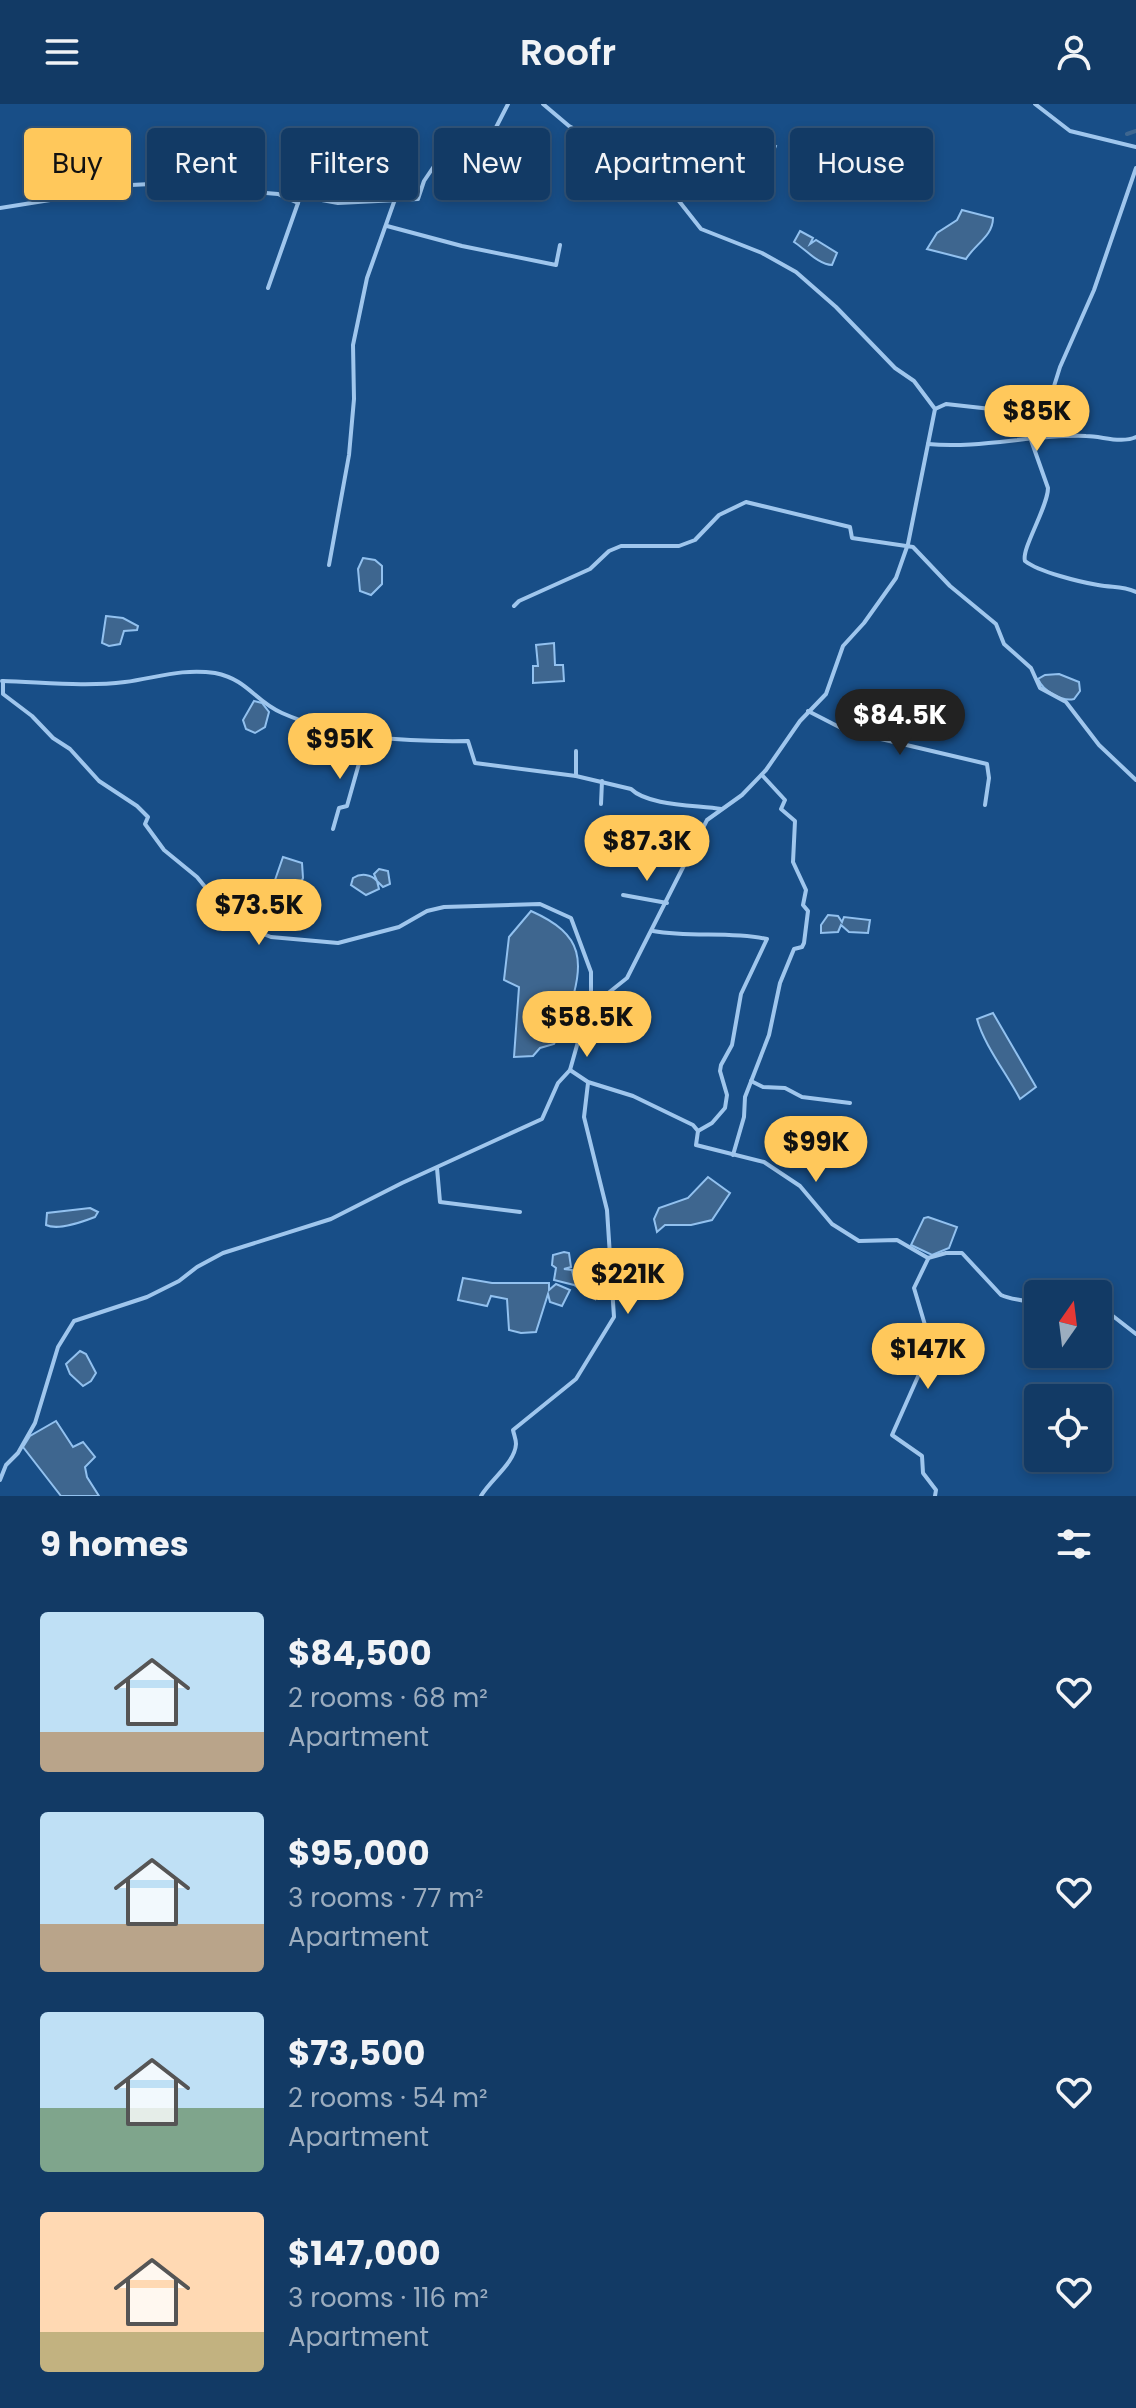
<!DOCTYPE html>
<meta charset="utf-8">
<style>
:root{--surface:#123a65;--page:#1f456e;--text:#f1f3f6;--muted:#9cadbf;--line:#315479;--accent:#ffc85b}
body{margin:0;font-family:Poppins,sans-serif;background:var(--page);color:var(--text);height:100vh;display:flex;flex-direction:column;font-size:30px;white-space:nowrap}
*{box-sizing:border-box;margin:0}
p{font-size:26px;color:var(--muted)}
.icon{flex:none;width:44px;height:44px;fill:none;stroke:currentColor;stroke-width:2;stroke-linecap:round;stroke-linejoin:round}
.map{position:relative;height:1392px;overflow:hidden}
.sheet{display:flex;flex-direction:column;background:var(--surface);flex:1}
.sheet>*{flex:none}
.guide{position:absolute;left:24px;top:24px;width:1088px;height:72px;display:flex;gap:16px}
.needle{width:52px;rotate:14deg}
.tools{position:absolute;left:1024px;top:1176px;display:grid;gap:16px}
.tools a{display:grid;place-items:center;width:88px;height:88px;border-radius:8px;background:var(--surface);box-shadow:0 4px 12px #0003,0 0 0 2px var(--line);font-size:40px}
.price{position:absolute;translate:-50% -68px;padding:0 18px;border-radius:28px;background:var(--accent);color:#111;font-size:26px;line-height:52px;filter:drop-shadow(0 2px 4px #0008)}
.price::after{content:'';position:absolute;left:50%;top:48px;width:24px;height:18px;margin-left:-12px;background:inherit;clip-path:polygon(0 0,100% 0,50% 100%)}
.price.active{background:#222;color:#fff}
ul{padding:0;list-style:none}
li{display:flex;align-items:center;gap:24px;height:200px;padding:0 40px}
li span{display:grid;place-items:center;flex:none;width:224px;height:160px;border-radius:8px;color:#555}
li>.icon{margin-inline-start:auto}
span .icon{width:96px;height:96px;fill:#fffc;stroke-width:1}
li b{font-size:34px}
h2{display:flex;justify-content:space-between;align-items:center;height:96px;padding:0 40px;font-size:34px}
.pill{padding:0 28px;border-radius:8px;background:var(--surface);box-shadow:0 4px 12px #0003,0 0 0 2px var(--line);font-size:28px;line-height:72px}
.pill.active{background:var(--accent);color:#111}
header{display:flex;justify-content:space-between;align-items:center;height:104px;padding:0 40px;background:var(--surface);font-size:36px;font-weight:600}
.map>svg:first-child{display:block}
</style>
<header><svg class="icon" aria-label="menu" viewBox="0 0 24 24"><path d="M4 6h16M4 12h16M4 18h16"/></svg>Roofr<svg class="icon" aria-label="person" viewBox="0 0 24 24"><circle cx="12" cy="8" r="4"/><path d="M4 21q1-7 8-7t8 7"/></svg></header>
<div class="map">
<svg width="1136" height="1392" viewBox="0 0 1136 1392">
<rect width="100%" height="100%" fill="#184e87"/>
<g fill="#3e668f" stroke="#92c1ef" stroke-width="2">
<path d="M 767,37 L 776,42 L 772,52 L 768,53 L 770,58 L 761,74 L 741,63 L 746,50 L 751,46 L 766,52 L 760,45 Z"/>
<path d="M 962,106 L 993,114 C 993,132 975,140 966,155 L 927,145 L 937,129 L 957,116 Z"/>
<path d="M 800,127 L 813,134 L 810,140 L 816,136 L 837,149 L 832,161 C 819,161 805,145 794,138 Z"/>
<path d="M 363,454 L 375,456 L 382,462 L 382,480 L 371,491 L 360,487 L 358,465 Z"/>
<path d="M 106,512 L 123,514 L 138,522 L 137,526 L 124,527 L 120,540 L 109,542 L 102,539 Z"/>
<path d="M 554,539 L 555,561 L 563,561 L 564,577 L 533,579 L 533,562 L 538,562 L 536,541 Z"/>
<path d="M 1059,570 L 1079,578 L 1080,587 L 1074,595 C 1062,598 1043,587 1038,575 L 1045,571 Z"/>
<path d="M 254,597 L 262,599 L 269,608 L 265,623 L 255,629 L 246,625 L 243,616 Z"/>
<path d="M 283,753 L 302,759 L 303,774 L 299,783 L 275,776 Z"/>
<path d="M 379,765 L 388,767 L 390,780 L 383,783 L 377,777 L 379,785 L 366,791 L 351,781 L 353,774 C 361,769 371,770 377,777 L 374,770 Z"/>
<path d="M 531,807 C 585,831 585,857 568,910 L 575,907 L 582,913 L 578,923 L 566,917 L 554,940 L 540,944 L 533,952 L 514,953 L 519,883 L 504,876 L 509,833 Z"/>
<path d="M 828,811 L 838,812 L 842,818 L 844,813 L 870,816 L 868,829 L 849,828 L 841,821 L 838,828 L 821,829 L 821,821 Z"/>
<path d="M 993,909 L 1036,983 L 1020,995 C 1007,970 984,941 977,915 Z"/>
<path d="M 708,1073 L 730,1089 L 712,1116 L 691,1121 L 665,1121 L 657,1128 L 654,1115 L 659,1104 L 688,1094 Z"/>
<path d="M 90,1104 L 98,1108 L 95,1113 C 82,1118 58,1127 46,1121 L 47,1109 Z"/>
<path d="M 928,1113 L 957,1123 L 949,1144 L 932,1151 L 911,1141 L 924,1114 Z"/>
<path d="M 564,1148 L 569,1149 L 571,1163 L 564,1165 L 572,1166 L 574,1175 L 595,1174 L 595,1195 L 574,1181 L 554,1176 L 556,1164 L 552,1161 L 553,1151 Z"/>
<path d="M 463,1174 L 492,1179 L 549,1179 L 549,1186 L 556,1180 L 570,1186 L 562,1202 L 550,1198 L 548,1190 L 536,1228 L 521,1229 L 509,1226 L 507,1195 L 491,1192 L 487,1202 L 458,1196 Z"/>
<path d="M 80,1247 L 86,1250 L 96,1269 L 91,1277 L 83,1282 L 70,1270 L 66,1260 Z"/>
<path d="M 56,1317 L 73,1343 L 83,1338 L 95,1353 L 85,1363 L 87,1373 L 99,1392 L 61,1392 L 23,1343 L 30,1332 Z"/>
</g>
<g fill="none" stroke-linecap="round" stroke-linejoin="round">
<path stroke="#3e668f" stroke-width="4" d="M 1127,30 L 1136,27"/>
<g stroke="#9fc6ed" stroke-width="4">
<path d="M 1035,0 L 1070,27 L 1136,43"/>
<path d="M 298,99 L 300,92 L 338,99 L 418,95 L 424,77 L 449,40 L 483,42 L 488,39 L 508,0"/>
<path d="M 0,104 L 94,89 L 111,82 L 151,80 L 278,90 L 298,99 L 268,184"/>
<path d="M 387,122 L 462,142 L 556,161 L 560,141"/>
<path d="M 935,305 L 946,300 L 1045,311 L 1060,263 L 1094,186 L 1136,64"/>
<path d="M 1031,336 L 1048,384 C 1048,403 1021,445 1025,457 C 1039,468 1080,478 1098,481 C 1113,484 1122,481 1136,488"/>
<path d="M 928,340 C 981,345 1033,330 1086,332 C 1102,332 1121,340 1136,333"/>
<path d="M 329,461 L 349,351 L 354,295 L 353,241 L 367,174 L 394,98"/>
<path d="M 514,502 L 519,497 L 590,465 L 609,447 L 621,442 L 679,442 L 695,436 L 719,411 L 746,398 L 850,423 L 852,434 L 913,443 L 950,482 L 996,520 L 1004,540 L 1031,564 L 1040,584 L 1066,598 L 1099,641 L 1136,676"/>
<path d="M 2,577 C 42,578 85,583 125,578 C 156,574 182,564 215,569 C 249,576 254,597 282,609 C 338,634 407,638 468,637 L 475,659 L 576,672 L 631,685 C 648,702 697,701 721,705"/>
<path d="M 3,577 L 3,590 L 32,612 L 53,634 L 70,645 L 99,677 L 137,702 L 148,713 L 145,720 L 164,746 L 197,773 L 229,812 L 245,823 L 271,833 L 338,839 L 399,823 L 427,807 L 444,803 L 540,800 L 571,814 L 591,868 L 591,901"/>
<path d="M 808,607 L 847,627 L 987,660 L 989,674 L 985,701"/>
<path d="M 576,672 L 576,647"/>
<path d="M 601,700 L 602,677"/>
<path d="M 333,725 L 339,704 L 347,702 L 367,631"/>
<path d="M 623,791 L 667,799"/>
<path d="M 653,827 C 691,834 729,827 767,835 L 741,890 L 732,941 L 721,961 L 720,967 L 727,991 L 725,1004 L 712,1019 L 698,1027"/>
<path d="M 570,966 L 588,978 L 633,992 L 693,1021 L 698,1027 L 696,1041 L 764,1058 L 800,1082 L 832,1120 L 859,1137 L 897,1136 L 928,1154 L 946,1149 L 962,1149 L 1001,1191 C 1013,1197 1025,1194 1038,1202"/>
<path d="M 751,977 L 763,983 L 785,984 L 802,993 L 850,999"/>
<path d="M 733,1051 L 744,1013 L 745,993 L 769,931 L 780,879 L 794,845 L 802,843 L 804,839 L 808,807 L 803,801 L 806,786 L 793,758 L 795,717 L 781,705 L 785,696 L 762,671"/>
<path d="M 437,1064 L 440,1098 L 520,1108"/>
<path d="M 928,1155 L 914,1184 L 925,1221 L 918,1253 L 924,1259 L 892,1331 L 922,1352 L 923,1369 L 936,1386 L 935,1392"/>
<path d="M 1098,1206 L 1109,1209 L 1136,1230"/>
<path d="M 0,1376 L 6,1361 L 18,1349 L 35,1319 L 58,1243 L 74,1217 L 147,1193 L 179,1177 L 197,1163 L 223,1149 L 331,1115 L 402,1079 L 542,1015 L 558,979 L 570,966 L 587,906 L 627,874 L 707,716 L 742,691 L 766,666 L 800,617 L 826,590 L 843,542 L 864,519 L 896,474 L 908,440 L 935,305 L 914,277 L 895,264 L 836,203 L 796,168 L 762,149 L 701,125 L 675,92 L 643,63 L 569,22 L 543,0"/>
<path d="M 481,1392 C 490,1376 515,1359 516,1340 C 516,1335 514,1331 513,1326 L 576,1275 L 614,1213 L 607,1106 L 584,1013 L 588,979"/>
</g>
</g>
</svg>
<div class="tools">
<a><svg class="needle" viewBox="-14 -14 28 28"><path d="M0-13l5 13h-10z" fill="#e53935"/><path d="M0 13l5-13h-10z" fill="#9cadbf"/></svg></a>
<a><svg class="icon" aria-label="locate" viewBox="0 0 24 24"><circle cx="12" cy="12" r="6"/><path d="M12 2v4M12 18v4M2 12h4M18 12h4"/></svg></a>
</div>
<b class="price" style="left:1037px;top:349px">$85K</b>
<b class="price active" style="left:900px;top:653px">$84.5K</b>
<b class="price" style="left:340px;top:677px">$95K</b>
<b class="price" style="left:647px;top:779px">$87.3K</b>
<b class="price" style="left:259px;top:843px">$73.5K</b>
<b class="price" style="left:587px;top:955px">$58.5K</b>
<b class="price" style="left:816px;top:1080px">$99K</b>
<b class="price" style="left:628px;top:1212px">$221K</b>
<b class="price" style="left:928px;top:1287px">$147K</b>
<div class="guide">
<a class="pill active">Buy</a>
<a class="pill">Rent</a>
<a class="pill">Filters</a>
<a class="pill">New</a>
<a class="pill">Apartment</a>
<a class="pill">House</a>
</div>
</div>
<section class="sheet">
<h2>9 homes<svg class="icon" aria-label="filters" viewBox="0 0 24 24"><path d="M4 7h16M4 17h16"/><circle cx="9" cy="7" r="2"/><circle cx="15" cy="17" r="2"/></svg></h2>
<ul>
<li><span style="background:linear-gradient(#bfe0f5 75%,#b9a48a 0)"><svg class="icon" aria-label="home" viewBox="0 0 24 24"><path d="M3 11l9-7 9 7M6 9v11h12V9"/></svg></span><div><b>$84,500</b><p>2 rooms · 68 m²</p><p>Apartment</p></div><svg class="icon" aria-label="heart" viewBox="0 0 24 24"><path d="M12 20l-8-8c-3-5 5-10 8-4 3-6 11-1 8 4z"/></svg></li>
<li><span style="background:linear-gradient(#bfe0f5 70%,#b9a48a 0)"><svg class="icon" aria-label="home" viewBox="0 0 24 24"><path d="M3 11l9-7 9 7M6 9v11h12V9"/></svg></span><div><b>$95,000</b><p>3 rooms · 77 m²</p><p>Apartment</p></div><svg class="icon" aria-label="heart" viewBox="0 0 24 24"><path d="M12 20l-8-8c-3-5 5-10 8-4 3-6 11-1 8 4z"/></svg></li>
<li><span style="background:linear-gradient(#bfe0f5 60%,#7fa58c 0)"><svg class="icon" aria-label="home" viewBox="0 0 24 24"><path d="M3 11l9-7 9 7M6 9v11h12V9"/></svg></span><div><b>$73,500</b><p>2 rooms · 54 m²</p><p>Apartment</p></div><svg class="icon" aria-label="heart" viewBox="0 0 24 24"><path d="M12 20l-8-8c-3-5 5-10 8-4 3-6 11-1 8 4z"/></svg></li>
<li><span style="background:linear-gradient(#ffd9b3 75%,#c2b280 0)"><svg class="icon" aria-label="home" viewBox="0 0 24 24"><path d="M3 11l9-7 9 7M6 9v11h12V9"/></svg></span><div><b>$147,000</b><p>3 rooms · 116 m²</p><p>Apartment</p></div><svg class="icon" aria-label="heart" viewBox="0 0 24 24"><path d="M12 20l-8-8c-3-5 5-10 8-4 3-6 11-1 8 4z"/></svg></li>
</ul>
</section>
